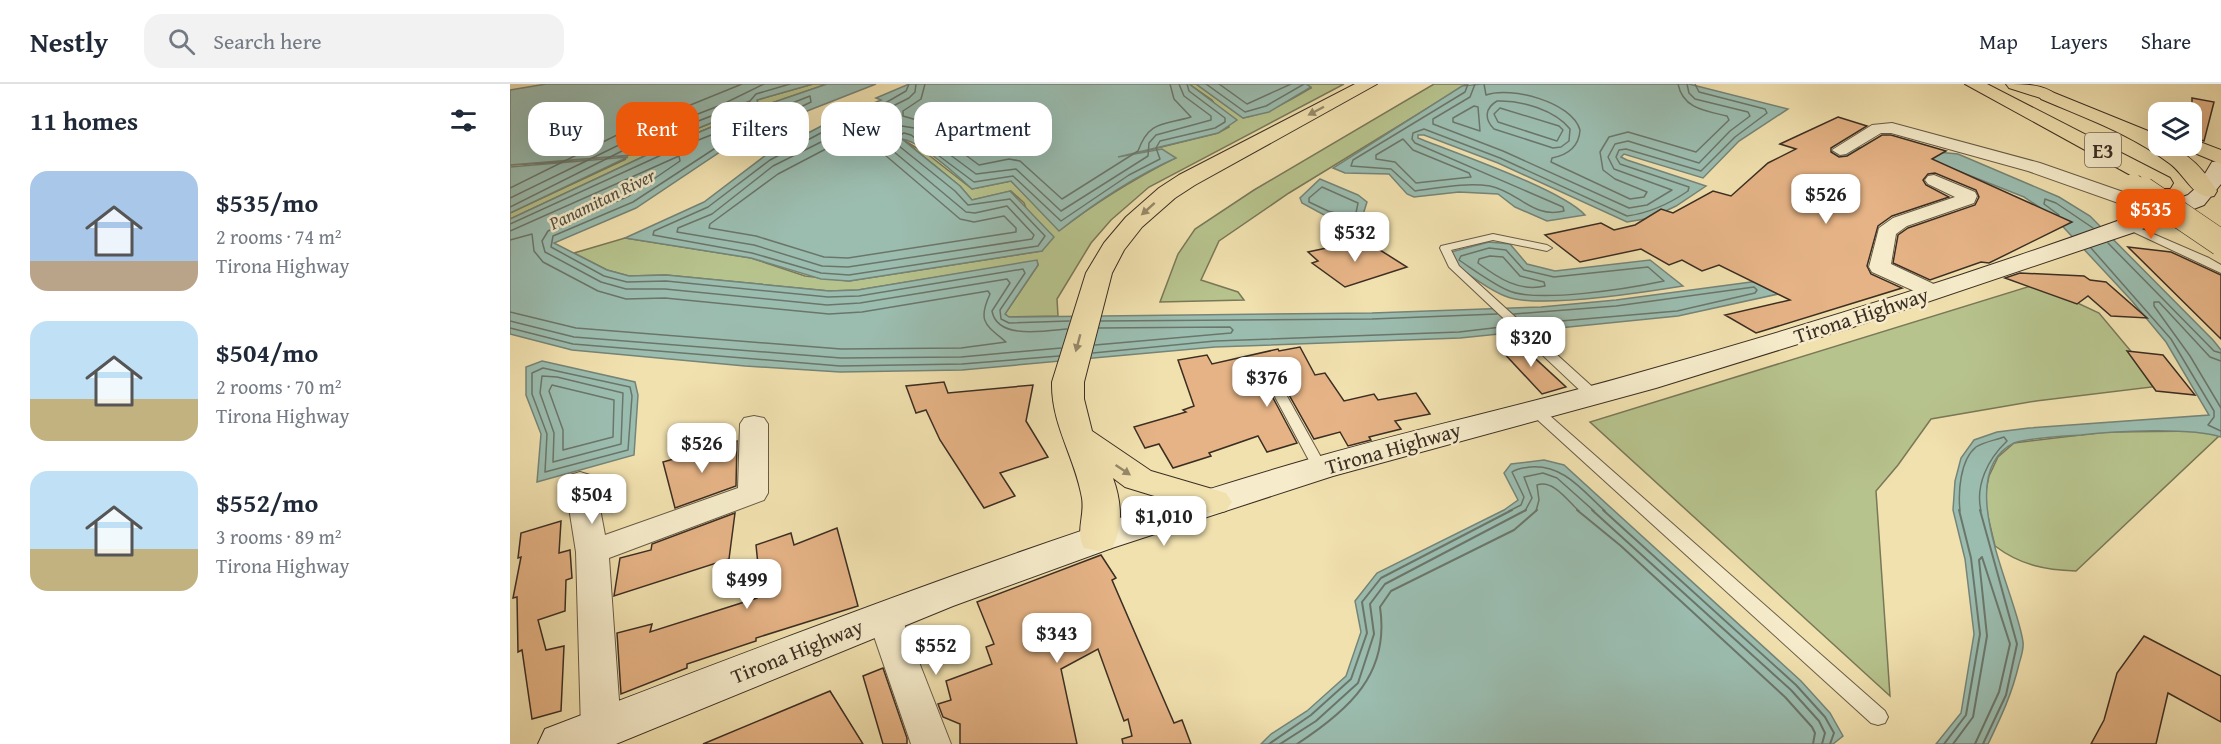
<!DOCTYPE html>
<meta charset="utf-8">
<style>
:root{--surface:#fff;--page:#f2f2f3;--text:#1f2937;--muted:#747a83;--line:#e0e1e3;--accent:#ea580c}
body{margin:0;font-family:"Gentium Book Plus",serif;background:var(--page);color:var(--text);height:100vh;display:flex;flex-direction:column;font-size:22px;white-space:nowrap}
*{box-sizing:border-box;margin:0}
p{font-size:20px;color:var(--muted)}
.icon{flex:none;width:33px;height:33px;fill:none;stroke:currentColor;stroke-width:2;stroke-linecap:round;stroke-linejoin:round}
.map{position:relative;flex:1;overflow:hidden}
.drawer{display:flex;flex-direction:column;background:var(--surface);width:510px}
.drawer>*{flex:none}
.top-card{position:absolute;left:18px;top:18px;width:570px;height:54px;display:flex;gap:12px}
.fabs{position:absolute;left:1638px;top:18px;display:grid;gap:12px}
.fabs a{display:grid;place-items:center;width:54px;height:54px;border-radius:12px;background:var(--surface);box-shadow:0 6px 24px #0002;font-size:30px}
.price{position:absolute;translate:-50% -51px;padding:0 14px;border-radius:12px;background:#fff;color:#222;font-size:20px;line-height:39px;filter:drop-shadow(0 2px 3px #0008)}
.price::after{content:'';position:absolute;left:50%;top:36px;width:18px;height:14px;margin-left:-9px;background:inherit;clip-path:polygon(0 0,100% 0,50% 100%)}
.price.current{background:var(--accent);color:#fff}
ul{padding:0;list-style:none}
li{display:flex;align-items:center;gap:18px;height:150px;padding:0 30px}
li span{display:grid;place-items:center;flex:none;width:168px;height:120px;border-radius:18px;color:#555}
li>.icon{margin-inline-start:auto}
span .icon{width:72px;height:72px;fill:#fffc;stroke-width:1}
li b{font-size:26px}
h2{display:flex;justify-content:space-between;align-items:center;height:72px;padding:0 30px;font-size:26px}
.tag{padding:0 21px;border-radius:18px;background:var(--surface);box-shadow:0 6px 24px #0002;font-size:21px;line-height:54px}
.tag.current{background:var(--accent);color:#fff}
header{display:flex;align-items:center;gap:36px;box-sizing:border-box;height:84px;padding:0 30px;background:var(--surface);border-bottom:2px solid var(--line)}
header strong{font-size:28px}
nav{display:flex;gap:33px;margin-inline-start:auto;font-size:21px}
.search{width:420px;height:54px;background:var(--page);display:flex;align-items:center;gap:15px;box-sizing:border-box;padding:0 21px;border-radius:18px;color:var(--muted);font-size:22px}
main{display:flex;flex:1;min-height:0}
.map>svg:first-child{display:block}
</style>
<header>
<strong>Nestly</strong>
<div class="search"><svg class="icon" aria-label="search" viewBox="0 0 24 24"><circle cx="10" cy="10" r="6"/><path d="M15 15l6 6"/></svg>Search here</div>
<nav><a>Map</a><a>Layers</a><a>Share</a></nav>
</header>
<main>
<section class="drawer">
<h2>11 homes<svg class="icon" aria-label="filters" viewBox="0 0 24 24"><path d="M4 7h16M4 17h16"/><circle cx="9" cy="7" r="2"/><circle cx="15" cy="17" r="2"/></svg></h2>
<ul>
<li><span style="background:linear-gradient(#a9c7e8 75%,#b9a48a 0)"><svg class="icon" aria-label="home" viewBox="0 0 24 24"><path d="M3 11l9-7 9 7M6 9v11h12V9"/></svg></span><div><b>$535/mo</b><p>2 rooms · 74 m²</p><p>Tirona Highway</p></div></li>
<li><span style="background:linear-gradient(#bfe0f5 65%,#c2b280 0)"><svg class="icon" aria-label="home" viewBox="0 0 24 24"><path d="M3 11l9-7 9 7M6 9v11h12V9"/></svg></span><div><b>$504/mo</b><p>2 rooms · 70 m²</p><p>Tirona Highway</p></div></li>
<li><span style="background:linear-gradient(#bfe0f5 65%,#c2b280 0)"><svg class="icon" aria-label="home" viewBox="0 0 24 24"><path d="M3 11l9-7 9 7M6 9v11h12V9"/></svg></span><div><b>$552/mo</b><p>3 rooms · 89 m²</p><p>Tirona Highway</p></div></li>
</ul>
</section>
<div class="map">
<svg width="1711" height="660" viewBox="0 0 1711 660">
<rect width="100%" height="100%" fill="#f1e1af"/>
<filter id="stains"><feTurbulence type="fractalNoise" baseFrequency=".00333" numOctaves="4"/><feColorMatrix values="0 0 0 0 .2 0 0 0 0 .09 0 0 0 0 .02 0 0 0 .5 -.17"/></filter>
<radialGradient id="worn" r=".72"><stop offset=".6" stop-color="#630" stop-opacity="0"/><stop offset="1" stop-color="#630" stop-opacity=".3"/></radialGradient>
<g fill="#b7c38d" stroke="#797858" stroke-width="1.5">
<path d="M 303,0 L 317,0 L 247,24 L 156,62 L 0,135 L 0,129 L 116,75 L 0,81 L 122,71 L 248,20 L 247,16 Z"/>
<path d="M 679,0 L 686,0 L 733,34 C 759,29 779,17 801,4 L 796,0 L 834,0 L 639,103 L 601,136 L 581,159 L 547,215 L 548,232 L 499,233 L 495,230 L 528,181 L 527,177 L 348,206 L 319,207 L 156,191 L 119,192 L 97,186 L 64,169 L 115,154 L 241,174 L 295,192 L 339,197 L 532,167 L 514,119 L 501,107 L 462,116 L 450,102 L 392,55 L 420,72 L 462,105 L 501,97 L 550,146 C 586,118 624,95 665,74 L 607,74 L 708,49 L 719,43 L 702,16 Z"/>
<path d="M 924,0 L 957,0 L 779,109 L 709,157 L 691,196 L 728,208 L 734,216 L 650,218 L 668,170 L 685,145 L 744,106 Z"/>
<path d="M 1527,200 L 1589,229 L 1650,302 L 1526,317 L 1421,335 L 1388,381 L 1366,407 L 1380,612 L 1080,338 Z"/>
<path d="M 1694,347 L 1709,352 L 1566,487 C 1535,486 1510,481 1485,462 L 1474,416 L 1479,392 L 1488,373 L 1504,359 L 1596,348 Z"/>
</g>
<g fill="#9bbdb0" stroke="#758478" stroke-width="1.5">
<path d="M 36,0 L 303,0 L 247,16 L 248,20 L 122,71 L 0,81 L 0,6 Z"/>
<path d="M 317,0 L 366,0 L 269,38 L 210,68 L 126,124 L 44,159 L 97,186 L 119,192 L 156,191 L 319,207 L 348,206 L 527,176 L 528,181 L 495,230 L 499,233 L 862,229 L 1031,223 L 1106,216 L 1256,196 L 1308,69 L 1364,62 L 1448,70 L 1549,113 L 1580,132 L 1703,256 L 1711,266 L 1711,353 C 1680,343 1605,347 1571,351 C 1557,352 1515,354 1504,359 C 1440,391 1507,510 1513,558 C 1514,565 1511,573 1509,580 C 1502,610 1491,633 1478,660 L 1426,660 L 1451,629 L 1464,550 L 1455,475 L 1443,426 L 1445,397 L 1451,374 L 1464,356 L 1487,348 L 1519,344 L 1699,331 L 1656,258 L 1622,217 L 1543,132 L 1514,113 L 1426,78 L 1282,207 L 1168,232 L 950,254 L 705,263 L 452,286 L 330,288 L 235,282 L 62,266 L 0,250 L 0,135 L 156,62 L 247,24 Z"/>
<path d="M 399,0 L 679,0 L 727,36 L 708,49 L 608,73 L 652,65 L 666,74 C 623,93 586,118 549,147 L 501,97 L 462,105 C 449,93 409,57 392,55 L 450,102 L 462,116 L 500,107 L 544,153 L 532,167 L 339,197 L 311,195 L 241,174 L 115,154 L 194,118 L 256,71 L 321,37 L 371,16 L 366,14 Z"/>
<path d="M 686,0 L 796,0 L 801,3 L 759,28 L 733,34 Z"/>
<path d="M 972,0 L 1179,0 L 1278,25 L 1229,57 L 1193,94 L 1114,70 L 1111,73 L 1117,76 L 1196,102 L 1166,122 L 1141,134 L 1117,138 L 988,79 L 914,51 L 908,51 L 908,54 C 945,69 1051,105 1075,131 L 1037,137 L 1005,123 L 988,110 L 949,108 L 904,113 L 897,110 L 879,90 L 835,89 L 823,84 L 952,2 Z"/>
<path d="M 118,73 L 0,129 L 0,83 Z"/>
<path d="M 810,95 L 848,111 L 857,118 L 849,143 L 816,132 L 792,119 L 790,114 Z"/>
<path d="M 979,158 L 1000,160 L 1017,180 L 1045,187 L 1140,176 L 1173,202 C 1136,208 1027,226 995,212 C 977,205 960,191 944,180 L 941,168 Z"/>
<path d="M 32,277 L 125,298 L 128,311 L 124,371 L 27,398 L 31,350 L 16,311 L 16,283 Z"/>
<path d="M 1034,376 L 1054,381 L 1291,597 L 1320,629 L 1333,652 L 1323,660 L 751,660 L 761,650 L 797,627 L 836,592 L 851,548 L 845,517 L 867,489 L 994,426 L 1008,416 L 994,389 L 1001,380 Z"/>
</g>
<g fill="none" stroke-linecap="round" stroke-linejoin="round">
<g stroke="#6b766a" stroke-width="1.5">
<path d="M 399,0 L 396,7 L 370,22 L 324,42 L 260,76 L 198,123 L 144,147 L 143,151 L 242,169 L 311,189 L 339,191 L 528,162 L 535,152 L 500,115 L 458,121 L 445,107 L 389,62 L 388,52 L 394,49 L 401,51 L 464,98 L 503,92 L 551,137 L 619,91 L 650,75 L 646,64 L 650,57 L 705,44 L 715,38 L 715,34 L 679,7 L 677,0"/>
<path d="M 406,0 L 405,8 L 399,14 L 263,82 L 202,130 L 168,144 L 167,148 L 244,161 L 312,182 L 338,183 L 522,155 L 524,151 L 497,122 L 465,129 L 456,128 L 383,67 L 379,58 L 382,48 L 392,42 L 404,44 L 466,90 L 506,85 L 551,127 L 638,72 L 639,59 L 646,51 L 701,36 L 701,32 L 674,12 L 669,0"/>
<path d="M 415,0 L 411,15 L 393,27 L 393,32 L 410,37 L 469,81 L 499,75 L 510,77 L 552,115 L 628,67 C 639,36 654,41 681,33 L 664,15 L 660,0"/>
<path d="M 696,0 L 735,28 L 756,22 L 794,0"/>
<path d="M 709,0 L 737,20 L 781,0"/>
<path d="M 958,0 L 955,8 L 843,76 L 841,82 L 881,85 L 905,107 C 929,104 956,98 980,102 C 1009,108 1023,135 1054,127 L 1053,123 L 905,59 L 902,55 L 903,49 L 914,45 L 990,74 L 1117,132 C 1140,129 1159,120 1178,107 L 1179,103 L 1110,80 L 1106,73 L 1109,66 L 1116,65 L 1191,87 L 1225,53 L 1257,29 L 1255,25 L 1189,8 L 1185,0"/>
<path d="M 965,0 L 960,13 L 923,35 L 923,40 L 993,67 L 1119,124 L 1137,121 L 1162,106 L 1104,85 L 1098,73 L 1105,60 L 1118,57 L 1189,79 L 1220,47 L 1240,32 L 1238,28 L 1185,15 L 1179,9 L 1177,0"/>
<path d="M 974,0 L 976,11 C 1001,2 1062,18 1070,46 C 1069,63 1057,71 1042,74 L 1041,78 L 1120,115 L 1134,113 L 1137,108 L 1105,95 L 1093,86 L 1090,68 L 1099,53 L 1118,48 L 1186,68 L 1219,36 L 1217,32 C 1196,27 1173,25 1168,0"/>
<path d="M 987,17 C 1011,16 1045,26 1060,45 L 1059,57 L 1051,63 L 1043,64 L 984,45 C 974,35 975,24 987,17 Z"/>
<path d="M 964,22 L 968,23 L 970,47 L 943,38 L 943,34 Z"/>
<path d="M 990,24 L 1049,42 L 1053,46 L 1047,57 L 988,38 L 984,30 Z"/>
<path d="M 371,40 L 374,43 L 370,58 L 375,71 L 450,135 L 464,138 L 494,132 L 506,144 L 506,148 L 338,174 L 314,173 L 246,152 L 199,144 L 200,140 L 268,90 L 331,57 Z"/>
<path d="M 893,55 L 903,66 L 959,89 L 961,93 L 906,99 L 885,78 L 866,75 L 866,71 Z"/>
<path d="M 812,103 L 848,119 L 845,134 L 818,127 L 799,118 L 799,114 Z"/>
<path d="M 0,104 L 109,50 L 232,0"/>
<path d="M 0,114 L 113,59 L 211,21 L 254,0"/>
<path d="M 0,123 L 116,65 L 240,17 L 246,10 L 280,0"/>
<path d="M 1549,131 L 1534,120 L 1535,115 L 1546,119 L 1583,144"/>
<path d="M 0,140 L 158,68 L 300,12 L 301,18 L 207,63 L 123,118 L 43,152 L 41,163 L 94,192 L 117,198 L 156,197 L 318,213 L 349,212 L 513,185 L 515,189 L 490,226 L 491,235 L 499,239 L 559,237"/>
<path d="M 0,147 L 169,72 L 170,77 L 119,112 L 38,147 L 32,157 L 35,168 L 91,198 L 116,205 L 155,205 L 317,221 L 350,219 L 497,195 L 500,199 L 482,227 C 487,256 535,247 557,245"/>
<path d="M 0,156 L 22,150 L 24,167 L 33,178 L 88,207 L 116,215 L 155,214 L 319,230 L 352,228 L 478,207 L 480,210 C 467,238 476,241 496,258 L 451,264 L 331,265 L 66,244 L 0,228"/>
<path d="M 1598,159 L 1704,267 L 1711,269"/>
<path d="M 979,164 L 996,166 L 1014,186 L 1044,193 L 1138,183 L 1154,197 C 1121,204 1026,220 997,206 C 980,198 964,186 949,176 L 951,172 Z"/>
<path d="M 1581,164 L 1661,255 L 1704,327 L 1704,333 L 1698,341 L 1711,347"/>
<path d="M 980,172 L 993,173 L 1010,192 L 1034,198 L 1035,202 C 1009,208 988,194 968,179 L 969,175 Z"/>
<path d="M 1004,230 L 1106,222 L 1244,203 L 1247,206 L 1245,209 L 1167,227 L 1016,240"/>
<path d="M 0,237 L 64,253 L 331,274 L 451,273 L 551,264"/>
<path d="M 591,237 L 862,235 L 987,230"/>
<path d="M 0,244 L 63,260 L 330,282 L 452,280 L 549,272"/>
<path d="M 585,261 L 721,249 L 723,246 L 720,243 L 589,244"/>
<path d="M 583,269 L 705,257 L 949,248 L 1000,242"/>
<path d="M 1711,277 L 1700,273 L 1649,218 L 1644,218 L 1644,222 L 1680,272 L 1711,324"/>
<path d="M 33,284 L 120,303 L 122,312 L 118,366 L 35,388 L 37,350 L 22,310 L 22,289 Z"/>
<path d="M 32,292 L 47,293 L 113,309 L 111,360 L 43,378 L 44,349 L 30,309 Z"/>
<path d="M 42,301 L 104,316 L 103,353 L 53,366 L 53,346 L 39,307 Z"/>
<path d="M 999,427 L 1011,421 L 1014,413 L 1002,388 C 1008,384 1013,384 1020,383 C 1053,380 1072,406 1095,427"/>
<path d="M 1015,427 L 1022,414 L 1014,393 L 1033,389 L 1047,394 L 1084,427"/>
<path d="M 1026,427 L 1029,416 L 1027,401 C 1043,395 1058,417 1069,427"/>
<path d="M 1450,427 C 1448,408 1450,376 1466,363 C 1473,358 1486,356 1494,353 L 1497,357 C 1478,375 1465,401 1471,427"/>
</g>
<g stroke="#6b766a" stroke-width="2">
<path d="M 1067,426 L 1111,462 L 1275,613 L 1302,643 L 1305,649 L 1303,660"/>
<path d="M 1082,426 L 1281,606 L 1309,637 L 1315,649 L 1312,660"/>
<path d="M 1093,426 L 1286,601 L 1315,633 L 1324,649 L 1320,660"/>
<path d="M 1470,426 L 1507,560 L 1496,611 L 1473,660"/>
<path d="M 759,660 L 801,631 L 841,595 L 857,549 L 852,518 L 871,494 L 1002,426"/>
<path d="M 770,660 L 806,637 L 848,599 L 864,550 L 860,520 L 875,500 L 1016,426"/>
<path d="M 787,660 C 839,626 880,590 870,523 L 881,507 L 1004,446 L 1027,426"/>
<path d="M 1434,660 L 1456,631 L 1470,550 L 1461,474 L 1449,426"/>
<path d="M 1443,660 L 1463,633 L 1477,552 L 1469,476 L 1472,473 L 1500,560 L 1489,608 L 1465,660"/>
</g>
</g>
<g fill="#e5b385" stroke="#3b2e23" stroke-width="1.5">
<path d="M 1682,14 L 1704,18 L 1694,57 L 1682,53 Z"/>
<path d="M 1328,33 L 1357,42 L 1321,64 L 1321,68 L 1329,73 L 1337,72 L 1372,51 L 1381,51 L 1436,67 L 1422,75 L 1562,138 L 1479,179 L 1471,178 L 1420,196 L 1383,179 L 1388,151 L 1398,144 L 1465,121 L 1469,113 L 1466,106 L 1425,89 L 1418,90 L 1413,96 L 1416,101 L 1439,113 L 1382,132 L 1368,142 L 1357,182 L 1361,190 L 1392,204 L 1246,249 L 1215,231 L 1280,216 L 1209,181 L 1192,187 L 1172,176 L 1159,181 L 1131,165 L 1070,178 L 1035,151 L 1091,139 L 1104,146 L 1125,141 L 1151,125 L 1163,129 L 1203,107 L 1221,112 L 1258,79 L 1286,65 L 1270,60 Z"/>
<path d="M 854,156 L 897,183 L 835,203 L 802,179 L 808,177 L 798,168 Z"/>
<path d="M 1618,163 L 1661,168 L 1711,191 L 1711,255 Z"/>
<path d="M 1510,189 L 1574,192 L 1580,196 L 1596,198 L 1637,234 L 1601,232 L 1578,212 L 1567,220 L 1495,194 Z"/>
<path d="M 1002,253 L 1056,303 L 1032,310 L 990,265 Z"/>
<path d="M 790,263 L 805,291 L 815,289 L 834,317 L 864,310 L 868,316 L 906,309 L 920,330 L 885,337 L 891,345 L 859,353 L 861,356 L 838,362 L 830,348 L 804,355 L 770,295 L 761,290 L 754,297 L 787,359 L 757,368 L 748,352 L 699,369 L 701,372 L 663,384 L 649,360 L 635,364 L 624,343 L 676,328 L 673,326 L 684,322 L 668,276 L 697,271 L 702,280 L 768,265 L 769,267 Z"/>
<path d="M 1617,267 L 1653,271 L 1685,311 L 1646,307 Z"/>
<path d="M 434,298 L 438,309 L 523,301 L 516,337 L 538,373 L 490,389 L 505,412 L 474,424 L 430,356 L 416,326 L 406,329 L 396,302 Z"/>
<path d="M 227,357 L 226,402 L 165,424 L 153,378 Z"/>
<path d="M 225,429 L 219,475 L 104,512 L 110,474 L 141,466 L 142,460 Z"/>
<path d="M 51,437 L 49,469 L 60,466 L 62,494 L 56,496 L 55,527 L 28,536 L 36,566 L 54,562 L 51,627 L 22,635 L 12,566 L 8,568 L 7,513 L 3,514 L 11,473 L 8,474 L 11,449 Z"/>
<path d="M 327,444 L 348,522 L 246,554 L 246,557 L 177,580 L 177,584 L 111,610 L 107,549 L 142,540 L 140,548 L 247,514 L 251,510 L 246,461 L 281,449 L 284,461 Z"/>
<path d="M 591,471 L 606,494 L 602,496 L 664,639 L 672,636 L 681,660 L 613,660 L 612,655 L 622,652 L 618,635 L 614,637 L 588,565 L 551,585 L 567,660 L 450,660 L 450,640 L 433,633 L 428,620 L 441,616 L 436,597 L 482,580 L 476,563 L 484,560 L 467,518 Z"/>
<path d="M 1634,552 L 1711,592 L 1711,638 L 1658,609 L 1646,660 L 1581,660 L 1594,636 L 1607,589 Z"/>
<path d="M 373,584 L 397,654 L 397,660 L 373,660 L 353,592 Z"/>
<path d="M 320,607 L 353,660 L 193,660 Z"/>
</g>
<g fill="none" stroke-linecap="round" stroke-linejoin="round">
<defs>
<g id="lane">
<path d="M 1618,139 L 1699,174 L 1711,181 L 1711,189 L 1615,144 L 1613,142 Z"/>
<path d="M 983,150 L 1037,161 L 1042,164 L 1037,167 L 983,156 L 941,166 L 949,182 L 1087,307 L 1089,310 L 1087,313 L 1077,313 L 939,183 L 930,164 L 931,162 Z"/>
<path d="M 762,292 L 768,296 L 817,384 L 815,387 L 810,389 L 803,384 L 756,296 Z"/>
<path d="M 1025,322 L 1030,323 L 1375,627 L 1378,633 L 1375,639 L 1368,641 L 1361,639 L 1020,329 L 1018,326 L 1020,323 Z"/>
</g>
<g id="street">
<path d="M 1382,39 L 1530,79 L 1662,125 L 1665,129 L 1662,133 L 1648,133 L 1518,87 L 1381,49 L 1371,49 L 1336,70 L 1330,71 L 1322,66 L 1362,41 Z"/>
<path d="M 1424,91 L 1465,108 L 1467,112 L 1464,119 L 1397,142 L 1386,150 L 1381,180 L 1430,203 L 1433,208 L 1430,213 L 1422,215 L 1362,188 L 1359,183 L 1369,144 L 1383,134 L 1445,113 L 1418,100 L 1415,96 L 1418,92 Z"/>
<path d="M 244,332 L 254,334 L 258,340 L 258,409 L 254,416 L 99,474 L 111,645 L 105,657 L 96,660 L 77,657 L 71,645 L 66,468 L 55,398 L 60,391 L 70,388 L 80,391 L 85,398 L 95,451 L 228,404 L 230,340 L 234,334 Z"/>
<path d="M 374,519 L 386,523 L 391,532 L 441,660 L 401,660 L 357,532 L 362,523 Z"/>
</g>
<path id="secondary" d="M 1711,77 L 1711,100 L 1694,121 L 1622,149 L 1343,243 L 1146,304 L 823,392 L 602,464 L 443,522 L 106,660 L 28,660 L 35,645 C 287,549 537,451 796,376 C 905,345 1015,321 1124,290 C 1310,238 1497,179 1678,111 L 1687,103 L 1702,78 Z"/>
<g id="primary">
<path d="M 1537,6 L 1648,51 L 1648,62 C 1675,62 1694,86 1707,107 L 1704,112 C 1684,117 1675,90 1659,79 C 1621,50 1575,34 1531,15 L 1528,11 Z"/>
<path d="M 1682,55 L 1711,66 L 1711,80 L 1675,65 L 1672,62 L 1682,62 Z"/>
</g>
<g id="highway">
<path d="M 845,0 L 867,0 L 685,101 L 665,114 L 632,143 L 614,166 L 602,189 L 574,298 L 574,315 L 582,347 L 641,387 L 716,409 L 722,418 L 716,427 L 703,430 L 615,403 L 603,394 C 611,416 614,443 602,464 L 588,467 L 574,464 C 565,448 575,432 572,414 C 565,373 541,341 542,298 L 576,189 L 594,159 L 616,133 L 649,104 L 669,91 Z"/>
<path d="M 1455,0 L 1477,0 L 1660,94 L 1663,99 L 1660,104 L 1644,104 Z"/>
<path d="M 1496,0 C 1512,0 1535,0 1546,11 L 1537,16 L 1499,4 Z"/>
</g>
</defs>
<use href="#lane" stroke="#685b46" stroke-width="2"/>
<use href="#street" stroke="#685b46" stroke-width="2"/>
<use href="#secondary" stroke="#3b2e23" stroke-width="2"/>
<use href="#primary" stroke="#3b2e23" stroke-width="2"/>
<use href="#highway" stroke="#3b2e23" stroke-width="2"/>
<use href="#lane" fill="#f6eccb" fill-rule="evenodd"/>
<use href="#street" fill="#f6eccb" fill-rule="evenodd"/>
<use href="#secondary" fill="#f6eccb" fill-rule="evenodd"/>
<use href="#primary" fill="#f1e1af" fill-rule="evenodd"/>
<use href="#highway" fill="#f1e1af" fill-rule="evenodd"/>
<defs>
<path id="highway-bridge-far1" d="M 1623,100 L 1635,108"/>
<path id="highway-bridge" d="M 1633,106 L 1711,159"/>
</defs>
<use href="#highway-bridge-far1" stroke="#3b2e23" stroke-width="21" stroke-linecap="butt"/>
<use href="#highway-bridge" stroke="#3b2e23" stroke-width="27" stroke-linecap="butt"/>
<use href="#highway-bridge-far1" stroke="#f1e1af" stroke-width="20"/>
<use href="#highway-bridge" stroke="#f1e1af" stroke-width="26"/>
</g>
<defs><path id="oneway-solid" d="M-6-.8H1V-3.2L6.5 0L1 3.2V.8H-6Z" transform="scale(1.5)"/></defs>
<g fill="#968869">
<use href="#oneway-solid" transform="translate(806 27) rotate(152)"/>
<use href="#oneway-solid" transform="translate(638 125) rotate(138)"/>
<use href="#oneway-solid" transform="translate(568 259) rotate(105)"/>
<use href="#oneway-solid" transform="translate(613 386) rotate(34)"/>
</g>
<g text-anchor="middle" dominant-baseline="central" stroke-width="5" stroke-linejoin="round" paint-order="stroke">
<g font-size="18" font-style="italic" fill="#535246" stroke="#f6eccb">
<text transform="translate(92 115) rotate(-26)">Panamitan River</text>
</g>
<rect fill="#f6eccb" stroke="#736755" stroke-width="1.5" x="1575" y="49" width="36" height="34" rx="4.5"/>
<g font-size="20" font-weight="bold" fill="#3b2e23">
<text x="1593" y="66">E3</text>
</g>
<g font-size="21" fill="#3b2e23" stroke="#f6eccb">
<text transform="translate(1351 231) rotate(-18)">Tirona Highway</text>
<text transform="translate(883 364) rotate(-16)">Tirona Highway</text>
<text transform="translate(287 567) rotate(-22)">Tirona Highway</text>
</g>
</g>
<rect width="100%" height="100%" filter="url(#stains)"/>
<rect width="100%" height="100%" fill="url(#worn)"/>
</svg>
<div class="fabs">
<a><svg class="icon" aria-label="layers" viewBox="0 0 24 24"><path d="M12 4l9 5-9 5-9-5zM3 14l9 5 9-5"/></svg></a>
</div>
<b class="price" style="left:1316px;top:141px">$526</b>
<b class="price current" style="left:1641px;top:156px">$535</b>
<b class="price" style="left:845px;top:179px">$532</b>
<b class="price" style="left:1021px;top:284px">$320</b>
<b class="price" style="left:757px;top:324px">$376</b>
<b class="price" style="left:192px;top:390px">$526</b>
<b class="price" style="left:82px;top:441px">$504</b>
<b class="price" style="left:654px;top:463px">$1,010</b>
<b class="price" style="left:237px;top:526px">$499</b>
<b class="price" style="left:547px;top:580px">$343</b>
<b class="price" style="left:426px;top:592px">$552</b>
<div class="top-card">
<a class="tag">Buy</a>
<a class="tag current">Rent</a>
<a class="tag">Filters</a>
<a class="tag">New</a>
<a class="tag">Apartment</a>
</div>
</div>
</main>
